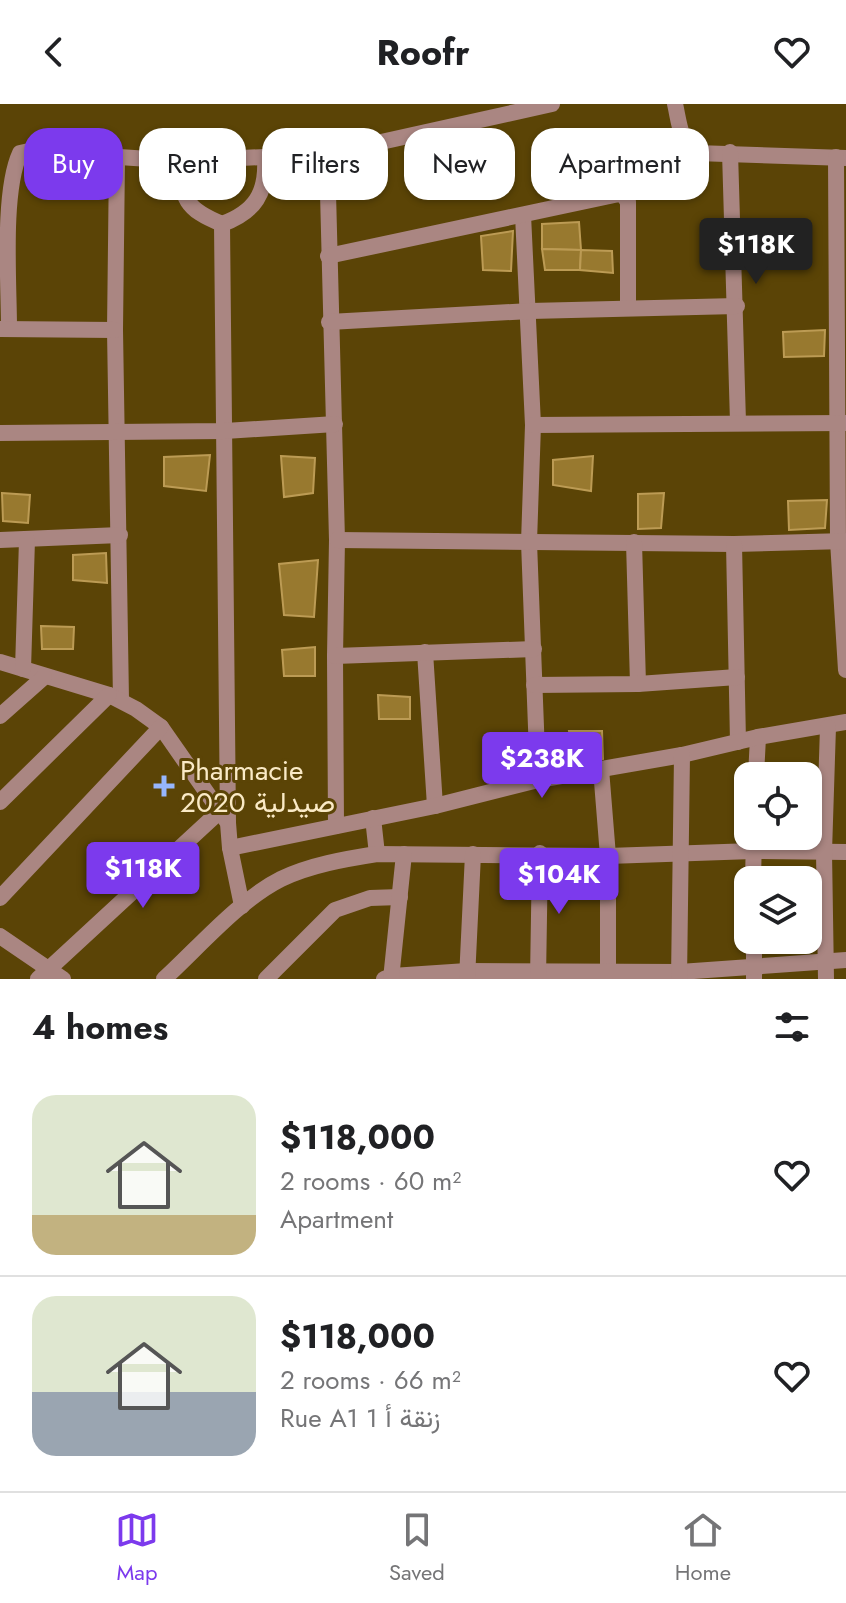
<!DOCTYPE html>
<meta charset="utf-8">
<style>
:root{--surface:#fff;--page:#f6f6f6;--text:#202124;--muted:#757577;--line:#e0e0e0;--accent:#7c3aed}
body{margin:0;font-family:Jost,Vazirmatn,sans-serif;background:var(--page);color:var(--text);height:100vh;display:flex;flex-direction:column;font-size:30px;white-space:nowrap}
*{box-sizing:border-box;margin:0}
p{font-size:26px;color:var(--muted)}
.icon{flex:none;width:44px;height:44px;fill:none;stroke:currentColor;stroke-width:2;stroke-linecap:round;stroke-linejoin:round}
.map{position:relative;height:875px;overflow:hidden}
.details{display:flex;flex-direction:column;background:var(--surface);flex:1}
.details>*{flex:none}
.banner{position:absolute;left:24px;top:24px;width:798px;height:72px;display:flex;gap:16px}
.tools{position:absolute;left:734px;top:658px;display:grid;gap:16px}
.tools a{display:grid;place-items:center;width:88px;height:88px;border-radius:16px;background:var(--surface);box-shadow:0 2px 6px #0004;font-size:40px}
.price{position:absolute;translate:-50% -68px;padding:0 18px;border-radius:8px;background:var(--accent);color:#fff;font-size:26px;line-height:52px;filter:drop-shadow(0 2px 4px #0008)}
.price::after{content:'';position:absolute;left:50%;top:48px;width:24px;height:18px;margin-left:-12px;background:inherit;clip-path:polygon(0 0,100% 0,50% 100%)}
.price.selected{background:#222;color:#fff}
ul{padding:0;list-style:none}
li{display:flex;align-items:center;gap:24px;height:200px;padding:0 32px}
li+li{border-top:2px solid var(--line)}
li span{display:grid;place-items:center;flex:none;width:224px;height:160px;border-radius:24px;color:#555}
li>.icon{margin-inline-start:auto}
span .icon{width:96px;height:96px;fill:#fffc;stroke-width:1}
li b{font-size:34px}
h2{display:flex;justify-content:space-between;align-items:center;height:96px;padding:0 32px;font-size:34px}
.tag{padding:0 28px;border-radius:24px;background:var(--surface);box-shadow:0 2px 6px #0004;font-size:28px;line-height:72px}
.tag.selected{background:var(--accent);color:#fff}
header{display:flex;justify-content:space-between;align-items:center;height:104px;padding:0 32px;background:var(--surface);font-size:36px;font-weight:700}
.tab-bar{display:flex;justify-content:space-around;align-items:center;height:112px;border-top:2px solid var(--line);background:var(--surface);font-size:22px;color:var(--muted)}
.tab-bar a{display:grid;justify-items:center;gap:4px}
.tab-bar .selected{color:var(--accent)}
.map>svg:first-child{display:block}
</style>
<header><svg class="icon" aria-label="back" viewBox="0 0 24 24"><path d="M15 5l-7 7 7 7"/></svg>Roofr<svg class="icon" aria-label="heart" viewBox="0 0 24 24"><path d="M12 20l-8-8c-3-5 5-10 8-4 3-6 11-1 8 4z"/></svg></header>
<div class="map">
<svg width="846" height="875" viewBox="0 0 846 875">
<rect width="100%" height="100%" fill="#5b4406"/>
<g fill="#98792f" stroke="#bc9b54" stroke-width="2">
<path d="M 579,118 L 581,146 L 542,145 L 542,120 Z"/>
<path d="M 513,127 L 511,167 L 483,166 L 481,132 Z"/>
<path d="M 542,145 L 581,146 L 580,166 L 545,166 Z"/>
<path d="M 581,146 L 612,147 L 613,169 L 580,166 Z"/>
<path d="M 825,226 L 824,252 L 784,253 L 783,228 Z"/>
<path d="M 210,351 L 206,387 L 164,382 L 164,353 Z"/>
<path d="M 281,352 L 315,354 L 313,389 L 284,393 Z"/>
<path d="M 593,352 L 591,387 L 553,381 L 553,356 Z"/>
<path d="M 2,389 L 30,391 L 28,419 L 3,417 Z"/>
<path d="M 664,389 L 661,424 L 638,425 L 638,390 Z"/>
<path d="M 827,396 L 825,424 L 789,426 L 788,397 Z"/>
<path d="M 106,449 L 107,479 L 73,476 L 73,451 Z"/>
<path d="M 318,456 L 314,513 L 284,511 L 279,460 Z"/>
<path d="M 41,522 L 74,523 L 73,545 L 42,545 Z"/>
<path d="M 315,543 L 315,572 L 284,572 L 282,546 Z"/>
<path d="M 378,591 L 410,593 L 410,615 L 379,615 Z"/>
<path d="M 569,627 L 602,627 L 603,655 L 575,661 Z"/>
</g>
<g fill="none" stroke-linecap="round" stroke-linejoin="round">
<g stroke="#aa8682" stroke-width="16">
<path d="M 675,0 C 679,17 680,39 696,49 L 846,54"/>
<path d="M 730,48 L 738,318"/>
<path d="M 327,50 L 337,436 L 335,552 L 336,722"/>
<path d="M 836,53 L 838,437 L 846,566"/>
<path d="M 117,54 L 115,226 L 121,596"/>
<path d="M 179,57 C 182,95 185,105 222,120 C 255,108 267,89 265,54"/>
<path d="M 523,111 L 533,321 L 529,438 L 538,676"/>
<path d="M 222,120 L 228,719"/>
<path d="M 328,152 L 619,90 L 624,92 L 628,98 L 628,204"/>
<path d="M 329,218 L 530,207 L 737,202"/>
<path d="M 9,224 C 9,179 2,88 20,49 L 29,47 L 179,57 L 327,50 L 552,0"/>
<path d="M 0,225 L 115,226"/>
<path d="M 533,321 L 846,319"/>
<path d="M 0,329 L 225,327 L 335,320"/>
<path d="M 0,436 L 120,431"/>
<path d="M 337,436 L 734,440 L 846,437"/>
<path d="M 634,438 L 638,580"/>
<path d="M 734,440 L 738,638"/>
<path d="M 425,548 L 435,702"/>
<path d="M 335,552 L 534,545"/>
<path d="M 0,558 L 109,591 L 136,605 L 161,623 L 228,719 L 230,744 L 242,802"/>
<path d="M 23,565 L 27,436"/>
<path d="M 534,581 L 638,580 L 737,573"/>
<path d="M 0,612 L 44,573"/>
<path d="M 601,665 L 608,752 L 608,875"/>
<path d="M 756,672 L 758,633"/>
<path d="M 0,698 L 109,591"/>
<path d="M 373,714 L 377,750"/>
<path d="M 230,744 L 435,702 L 538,676 L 682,651 L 758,633 L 846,618"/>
<path d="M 753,776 L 754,732"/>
<path d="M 0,794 L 161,623"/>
<path d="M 0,832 L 63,875"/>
<path d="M 754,836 L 754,875"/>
<path d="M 38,875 L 220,707"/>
<path d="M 164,875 C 199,843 239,796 281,775 C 310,761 345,755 377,750 L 608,752 L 753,747 L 846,748"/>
<path d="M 266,875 L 335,806 L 370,794 L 400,793"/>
<path d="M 384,875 L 392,872 L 467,867 L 680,868 L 846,856"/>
<path d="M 391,875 L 404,750"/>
<path d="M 467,875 L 473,750"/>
<path d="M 538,875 L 540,749"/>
<path d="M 679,875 L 682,651"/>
<path d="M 826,875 L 824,748 L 828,623"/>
</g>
</g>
<path fill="#96b6fd" stroke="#5b4406" stroke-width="3" d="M160 670h8v8h8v8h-8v8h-8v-8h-8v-8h8z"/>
<g text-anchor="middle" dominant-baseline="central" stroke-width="6" stroke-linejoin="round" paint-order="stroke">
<g font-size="28" fill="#faeac6" stroke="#5b4406" text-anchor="start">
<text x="180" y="666">Pharmacie<tspan x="180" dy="32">2020 صيدلية</tspan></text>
</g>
</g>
</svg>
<div class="tools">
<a><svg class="icon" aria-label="locate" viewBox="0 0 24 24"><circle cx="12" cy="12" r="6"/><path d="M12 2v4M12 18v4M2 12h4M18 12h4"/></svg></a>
<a><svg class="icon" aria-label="layers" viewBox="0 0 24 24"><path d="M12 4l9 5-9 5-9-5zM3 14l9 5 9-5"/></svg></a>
</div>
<b class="price selected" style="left:756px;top:182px">$118K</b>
<b class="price" style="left:542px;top:696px">$238K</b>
<b class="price" style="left:143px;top:806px">$118K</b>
<b class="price" style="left:559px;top:812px">$104K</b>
<div class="banner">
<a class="tag selected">Buy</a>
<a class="tag">Rent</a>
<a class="tag">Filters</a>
<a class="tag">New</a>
<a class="tag">Apartment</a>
</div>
</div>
<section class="details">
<h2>4 homes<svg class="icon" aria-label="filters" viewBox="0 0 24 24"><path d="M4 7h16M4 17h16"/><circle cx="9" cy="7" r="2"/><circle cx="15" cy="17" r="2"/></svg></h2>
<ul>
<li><span style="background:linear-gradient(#dfe7d0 75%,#c2b280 0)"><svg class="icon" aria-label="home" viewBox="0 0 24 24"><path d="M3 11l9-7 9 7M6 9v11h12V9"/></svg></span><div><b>$118,000</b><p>2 rooms · 60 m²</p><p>Apartment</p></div><svg class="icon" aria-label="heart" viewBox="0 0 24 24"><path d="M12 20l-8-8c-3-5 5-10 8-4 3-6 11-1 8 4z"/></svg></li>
<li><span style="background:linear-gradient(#dfe7d0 60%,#9aa5b1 0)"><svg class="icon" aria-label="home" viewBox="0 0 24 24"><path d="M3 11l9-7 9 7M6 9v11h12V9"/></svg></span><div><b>$118,000</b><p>2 rooms · 66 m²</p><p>Rue A1 زنقة أ 1</p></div><svg class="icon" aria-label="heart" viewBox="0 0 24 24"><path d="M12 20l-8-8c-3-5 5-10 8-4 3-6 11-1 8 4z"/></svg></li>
</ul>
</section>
<nav class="tab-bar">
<a class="selected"><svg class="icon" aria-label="map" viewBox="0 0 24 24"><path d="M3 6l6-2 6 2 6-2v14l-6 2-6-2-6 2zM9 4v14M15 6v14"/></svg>Map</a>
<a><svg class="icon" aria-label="saved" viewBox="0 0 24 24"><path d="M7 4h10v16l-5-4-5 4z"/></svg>Saved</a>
<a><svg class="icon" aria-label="home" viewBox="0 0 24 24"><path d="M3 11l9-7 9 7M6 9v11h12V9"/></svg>Home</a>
</nav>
